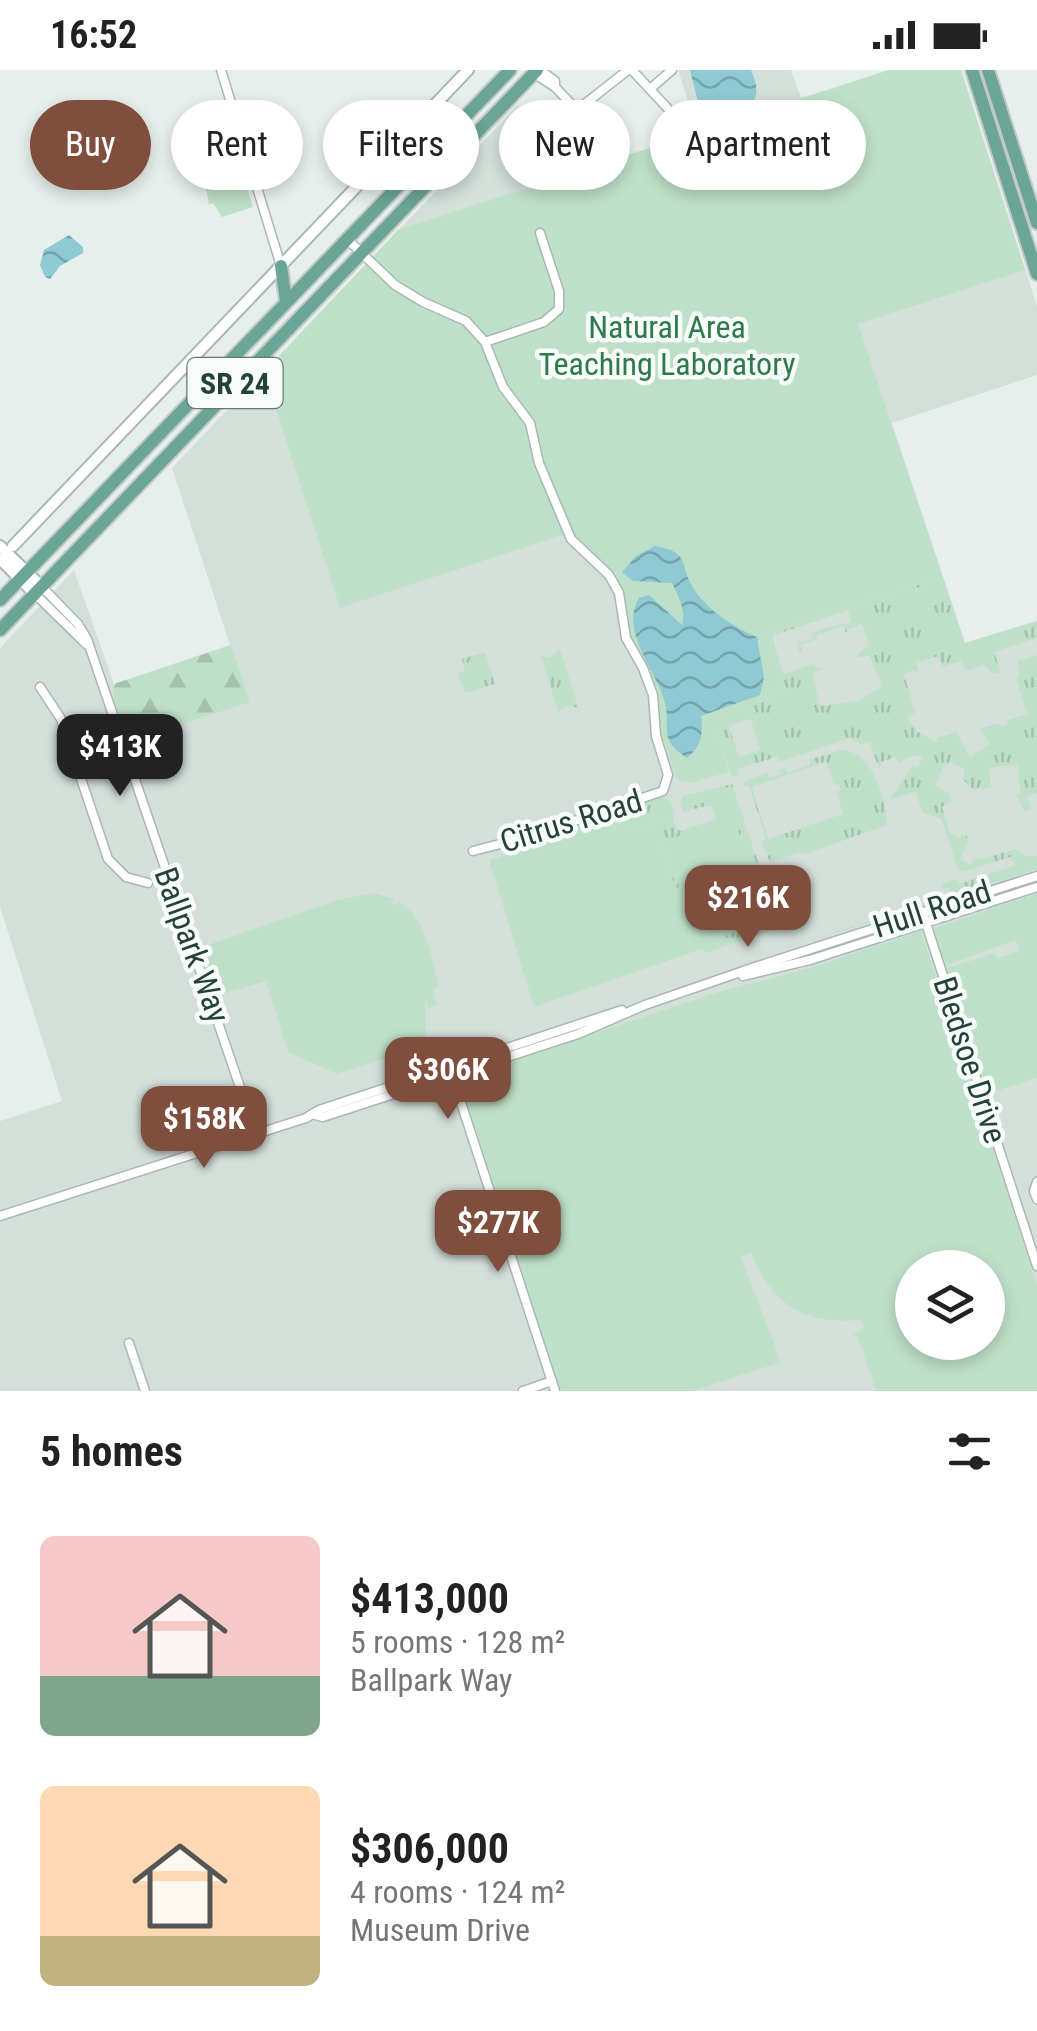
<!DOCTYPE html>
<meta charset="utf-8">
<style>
:root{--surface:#fff;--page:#f6f6f6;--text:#222;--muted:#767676;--accent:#804e3d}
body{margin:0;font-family:"Roboto Condensed",sans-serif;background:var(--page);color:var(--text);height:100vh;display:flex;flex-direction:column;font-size:38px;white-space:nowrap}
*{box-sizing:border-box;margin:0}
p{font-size:32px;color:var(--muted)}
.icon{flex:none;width:55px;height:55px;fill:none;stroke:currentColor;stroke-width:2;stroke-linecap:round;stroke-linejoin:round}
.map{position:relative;height:1321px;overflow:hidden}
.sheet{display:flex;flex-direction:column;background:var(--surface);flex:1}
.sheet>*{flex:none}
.banner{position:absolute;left:30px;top:30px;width:978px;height:90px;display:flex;gap:20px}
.controls{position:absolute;left:895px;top:1180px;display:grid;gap:20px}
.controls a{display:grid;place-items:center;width:110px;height:110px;border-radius:50%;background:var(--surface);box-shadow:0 5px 15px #0003;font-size:50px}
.price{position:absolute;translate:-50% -85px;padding:0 22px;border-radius:20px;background:var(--accent);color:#fff;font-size:32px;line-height:65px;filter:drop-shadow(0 2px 5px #0008)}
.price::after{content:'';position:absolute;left:50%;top:60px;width:30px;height:22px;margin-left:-15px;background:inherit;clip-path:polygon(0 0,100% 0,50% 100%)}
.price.on{background:#222;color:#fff}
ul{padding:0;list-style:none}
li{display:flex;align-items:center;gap:30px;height:250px;padding:0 40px}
li span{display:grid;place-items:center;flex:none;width:280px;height:200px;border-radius:15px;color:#555}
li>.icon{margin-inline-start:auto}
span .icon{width:120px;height:120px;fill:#fffc;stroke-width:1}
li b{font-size:42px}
h2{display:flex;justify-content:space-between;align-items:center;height:120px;padding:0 40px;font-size:42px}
.tag{padding:0 35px;border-radius:45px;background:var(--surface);box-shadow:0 5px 15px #0003;font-size:35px;line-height:90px}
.tag.on{background:var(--accent);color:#fff}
.status{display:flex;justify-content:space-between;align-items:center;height:70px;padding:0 50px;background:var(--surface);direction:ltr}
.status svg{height:28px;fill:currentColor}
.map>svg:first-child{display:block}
</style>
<div class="status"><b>16:52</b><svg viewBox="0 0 49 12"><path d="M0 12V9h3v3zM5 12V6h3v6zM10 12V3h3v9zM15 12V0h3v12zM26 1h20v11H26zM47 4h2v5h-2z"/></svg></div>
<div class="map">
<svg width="1037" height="1321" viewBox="0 0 1037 1321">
<defs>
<pattern id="grass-tufts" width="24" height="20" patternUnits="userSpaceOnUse" patternTransform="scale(2.5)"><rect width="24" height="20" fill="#bfe0c8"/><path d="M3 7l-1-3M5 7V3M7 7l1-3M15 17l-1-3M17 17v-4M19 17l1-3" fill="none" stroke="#a4c1ad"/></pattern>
<pattern id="forest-firs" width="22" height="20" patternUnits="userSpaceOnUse" patternTransform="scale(2.5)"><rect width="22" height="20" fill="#bfe0c8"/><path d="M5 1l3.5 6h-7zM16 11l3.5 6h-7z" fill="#a4c1ad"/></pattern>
<pattern id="water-waves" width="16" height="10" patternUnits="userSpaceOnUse" patternTransform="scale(2.5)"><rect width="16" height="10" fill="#8ec9d4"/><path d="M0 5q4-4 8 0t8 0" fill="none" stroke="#74a5ad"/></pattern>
</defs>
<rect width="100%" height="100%" fill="#e6efeb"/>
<path fill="#d4dfda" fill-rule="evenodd" d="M 678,0 L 791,0 L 801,28 L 889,0 L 961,0 L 1037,236 L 1037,305 L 892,353 L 965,573 L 1037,551 L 1037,1321 L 0,1321 L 0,1051 L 62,1031 L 0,837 L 0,578 L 74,500 L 114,614 L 230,575 L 172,398 L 518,35 L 560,107 L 698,62 ZM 912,1198 L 988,1198 L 988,1272 L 912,1272 Z"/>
<g fill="url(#grass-tufts)" fill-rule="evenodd">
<path d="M 943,507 L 965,573 L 1037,551 L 1037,568 L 994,582 L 1001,602 L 993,604 L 984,595 L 965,601 L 961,591 L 942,597 L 938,586 L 917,593 L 919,604 L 914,600 L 904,604 L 915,644 L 907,647 L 918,662 L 937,673 L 937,668 L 956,662 L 970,687 L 990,674 L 980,659 L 999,653 L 1000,656 L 1007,654 L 1007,650 L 1027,644 L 1016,608 L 1019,606 L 1018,591 L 1037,585 L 1037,723 L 1027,727 L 1031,740 L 1025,742 L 1016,724 L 1021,723 L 1017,694 L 989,698 L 991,717 L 973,720 L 963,709 L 964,699 L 950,692 L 943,696 L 935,716 L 950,724 L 951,732 L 942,737 L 950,763 L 959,769 L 962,764 L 967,766 L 968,772 L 960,789 L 970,795 L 974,788 L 979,790 L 1016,779 L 1027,786 L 1037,786 L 1037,799 L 788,878 L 950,824 L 949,818 L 943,819 L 941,814 L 956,809 L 959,814 L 1016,795 L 1010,787 L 962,802 L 958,799 L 941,749 L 923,743 L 915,722 L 889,730 L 913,696 L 918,698 L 923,686 L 909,686 L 899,693 L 896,687 L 881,692 L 879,699 L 870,673 L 860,674 L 850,668 L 779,692 L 777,687 L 737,699 L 738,705 L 732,707 L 711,646 L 786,622 L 767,563 ZM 848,540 L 851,552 L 813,562 L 812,569 L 800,572 L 796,568 L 799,582 L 803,582 L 800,575 L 817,569 L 817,565 L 843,556 L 846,563 L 848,559 L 862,554 L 869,575 L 857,585 L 858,588 L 869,585 L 882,616 L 858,631 L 820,636 L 813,603 L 823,598 L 816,598 L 814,594 L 783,604 L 772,566 ZM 748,649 L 751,650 L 760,680 L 739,687 L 729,656 Z"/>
<path d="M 560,579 L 578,637 L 564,637 L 558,643 L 541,585 L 549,588 Z"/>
<path d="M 485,582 L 495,614 L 465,623 L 458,603 L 465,600 L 462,589 Z"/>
<path d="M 840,680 C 872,679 886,728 887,755 L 805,784 L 800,782 L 770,792 L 761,773 L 766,768 L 749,716 L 744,716 L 743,712 L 767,703 L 769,708 L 780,705 L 779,700 L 786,698 L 788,702 L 810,695 L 809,690 ZM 826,692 L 834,715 L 839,714 L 841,720 L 836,722 L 843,744 L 768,769 L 752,717 Z"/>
<path d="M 732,714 L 780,858 L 705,883 L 703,879 L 696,881 L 658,767 L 663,757 L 674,753 L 680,761 L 716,749 L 711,735 L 683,742 L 680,732 L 683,726 Z"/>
<path d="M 661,727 L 670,730 L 675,744 L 673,748 L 629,762 L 624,748 L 562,768 L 559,760 Z"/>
</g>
<path fill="url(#forest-firs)" d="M 231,575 L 250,632 L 131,671 L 126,669 L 113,630 L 114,614 Z"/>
<g fill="#bfe0c8" fill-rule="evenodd">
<path d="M 889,0 L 961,0 L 1025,200 L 858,254 L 943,507 L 767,563 L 786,622 L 712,646 L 729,702 L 691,713 L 678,710 L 661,666 L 655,619 L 629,566 L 622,522 L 614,506 L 581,477 L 571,462 L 340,538 L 264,302 L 398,160 Z"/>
<path d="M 243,106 L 253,137 L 222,147 L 213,133 L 209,134 L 205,114 Z"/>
<path d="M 624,748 L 629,762 L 673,748 L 674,753 L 663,757 L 663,766 L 659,768 L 696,881 L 534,937 L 489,790 Z"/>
<path d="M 734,748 L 768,852 L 698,875 L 664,771 Z"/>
<path d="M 374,823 L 394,829 L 392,833 L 395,836 L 398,831 C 428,850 430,886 439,917 L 433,920 L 437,935 L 429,938 L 425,930 L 426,975 L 337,1004 L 288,982 L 266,911 L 219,925 L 202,877 L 337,830 Z"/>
<path d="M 1037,823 L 1037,1008 L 987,1024 L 947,898 L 995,883 L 997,888 L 1020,881 L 1016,870 L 944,896 L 933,859 Z"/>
<path d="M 921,861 L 1037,1214 L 1037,1321 L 876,1321 L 858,1267 L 853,1265 L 864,1257 L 861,1250 C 804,1255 773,1236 751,1183 L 741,1187 L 781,1292 L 693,1321 L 560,1321 L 461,1014 L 462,1007 L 718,922 L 817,896 ZM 912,1198 L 988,1198 L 988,1272 L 912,1272 Z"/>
</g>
<g fill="url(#water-waves)">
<path d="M 690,0 L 751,0 C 754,8 758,16 756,25 C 751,45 723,52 706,45 L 698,32 Z"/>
<path d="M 69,165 L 83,177 L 83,183 L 60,196 L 50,209 L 45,207 L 40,195 L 44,180 Z"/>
<path d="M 655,476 C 692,483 678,493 694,519 C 707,540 735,558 757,567 L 764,607 L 760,625 L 701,646 C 703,665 702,675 687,688 C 658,669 671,660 665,633 C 657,600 619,562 639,528 L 649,525 L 682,555 C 687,542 678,525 672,513 L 633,511 L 622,502 L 636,486 Z"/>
</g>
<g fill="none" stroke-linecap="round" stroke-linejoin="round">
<defs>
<g id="minor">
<path d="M 221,0 L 281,196"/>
<path d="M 538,0 L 541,8 L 555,17 L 555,11 L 540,0"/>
<path d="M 632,0 L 671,42"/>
<path d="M 555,17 L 577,40 L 628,0"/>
<path d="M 650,19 L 672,0"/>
<path d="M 347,169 L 395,215 L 423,232 L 466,251 L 485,272 L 503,317 L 530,353 L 539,393 L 571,469 L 609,505 L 619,523 L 626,568 L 643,598 L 653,625 L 656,666 L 668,705 L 663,721 L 527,767 L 473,781"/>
<path d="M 485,272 L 544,252 L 559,239 L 559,221 L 540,163"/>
<path d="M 41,516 L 78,554 L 87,569 L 256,1064"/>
<path d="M 34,523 L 86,574"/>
<path d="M 40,617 L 61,649 L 108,789 L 126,807 L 148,813"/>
<path d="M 76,694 L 122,679"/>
<path d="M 922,841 L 1037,1196"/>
<path d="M 743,906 L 810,890 L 1037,817"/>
<path d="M 451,1002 L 555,1321"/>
<path d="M 315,1045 L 323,1047 L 578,964 L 645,935 L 755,897 L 1037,806"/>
<path d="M 1037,1112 L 1034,1121 L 1037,1129"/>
<path d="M 0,1146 L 306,1048 L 319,1040 L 622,940"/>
<path d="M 129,1273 L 145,1321"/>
<path d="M 523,1321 L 552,1311"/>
</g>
<g id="tertiary">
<path d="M 0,476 L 41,516"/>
<path d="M 13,476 L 468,0"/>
<path d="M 0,489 L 34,523"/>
</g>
<g id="primary">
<path d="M 972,0 L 1037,204"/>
<path d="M 988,0 L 1037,153"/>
<path d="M 281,196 L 286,231"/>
<path d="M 0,530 L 510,0"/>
<path d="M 0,560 L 537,0"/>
</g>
</defs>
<use href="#minor" stroke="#a8b8b2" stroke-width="11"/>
<use href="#tertiary" stroke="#a8b8b2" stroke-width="14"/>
<use href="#primary" stroke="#c2cac8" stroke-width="16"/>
<use href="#minor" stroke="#fff" stroke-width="8"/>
<use href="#tertiary" stroke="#fff" stroke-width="10"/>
<use href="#primary" stroke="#6aa596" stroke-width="12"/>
</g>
<g text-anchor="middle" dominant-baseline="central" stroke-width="9" stroke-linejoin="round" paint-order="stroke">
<rect fill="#f7fbf9" stroke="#637a73" stroke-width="2.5" x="187.5" y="288" width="95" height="50" rx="8"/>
<g font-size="30" font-weight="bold" fill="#24423a">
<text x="235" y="313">SR 24</text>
</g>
<g font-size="32" fill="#2d7a4b" stroke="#f7fbf9">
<text x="667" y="257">Natural Area<tspan x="667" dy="37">Teaching Laboratory</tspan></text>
</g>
<g font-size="32" fill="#24423a" stroke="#f7fbf9">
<text transform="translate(571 751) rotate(-17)">Citrus Road</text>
<text transform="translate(932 839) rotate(-18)">Hull Road</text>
<text transform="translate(192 875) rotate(70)">Ballpark Way</text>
<text transform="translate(970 990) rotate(72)">Bledsoe Drive</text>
</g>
</g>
</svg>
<div class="controls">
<a><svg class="icon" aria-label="layers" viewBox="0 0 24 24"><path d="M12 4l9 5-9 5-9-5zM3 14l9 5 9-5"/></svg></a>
</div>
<b class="price on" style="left:120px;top:729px">$413K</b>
<b class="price" style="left:748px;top:880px">$216K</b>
<b class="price" style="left:448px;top:1052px">$306K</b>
<b class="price" style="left:204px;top:1101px">$158K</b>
<b class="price" style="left:498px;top:1205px">$277K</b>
<div class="banner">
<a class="tag on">Buy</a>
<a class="tag">Rent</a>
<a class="tag">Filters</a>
<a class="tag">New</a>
<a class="tag">Apartment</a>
</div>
</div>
<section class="sheet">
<h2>5 homes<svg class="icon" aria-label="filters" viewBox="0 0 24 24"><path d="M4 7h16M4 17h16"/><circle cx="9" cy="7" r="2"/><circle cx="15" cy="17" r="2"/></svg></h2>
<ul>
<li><span style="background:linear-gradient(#f6c9c9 70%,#7fa58c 0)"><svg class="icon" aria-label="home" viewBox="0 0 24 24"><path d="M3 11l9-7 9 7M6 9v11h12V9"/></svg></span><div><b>$413,000</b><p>5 rooms · 128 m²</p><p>Ballpark Way</p></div></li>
<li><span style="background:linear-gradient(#ffd9b3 75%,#c2b280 0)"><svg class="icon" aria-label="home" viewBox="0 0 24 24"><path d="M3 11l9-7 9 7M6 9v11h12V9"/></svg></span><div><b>$306,000</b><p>4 rooms · 124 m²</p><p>Museum Drive</p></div></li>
</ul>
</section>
